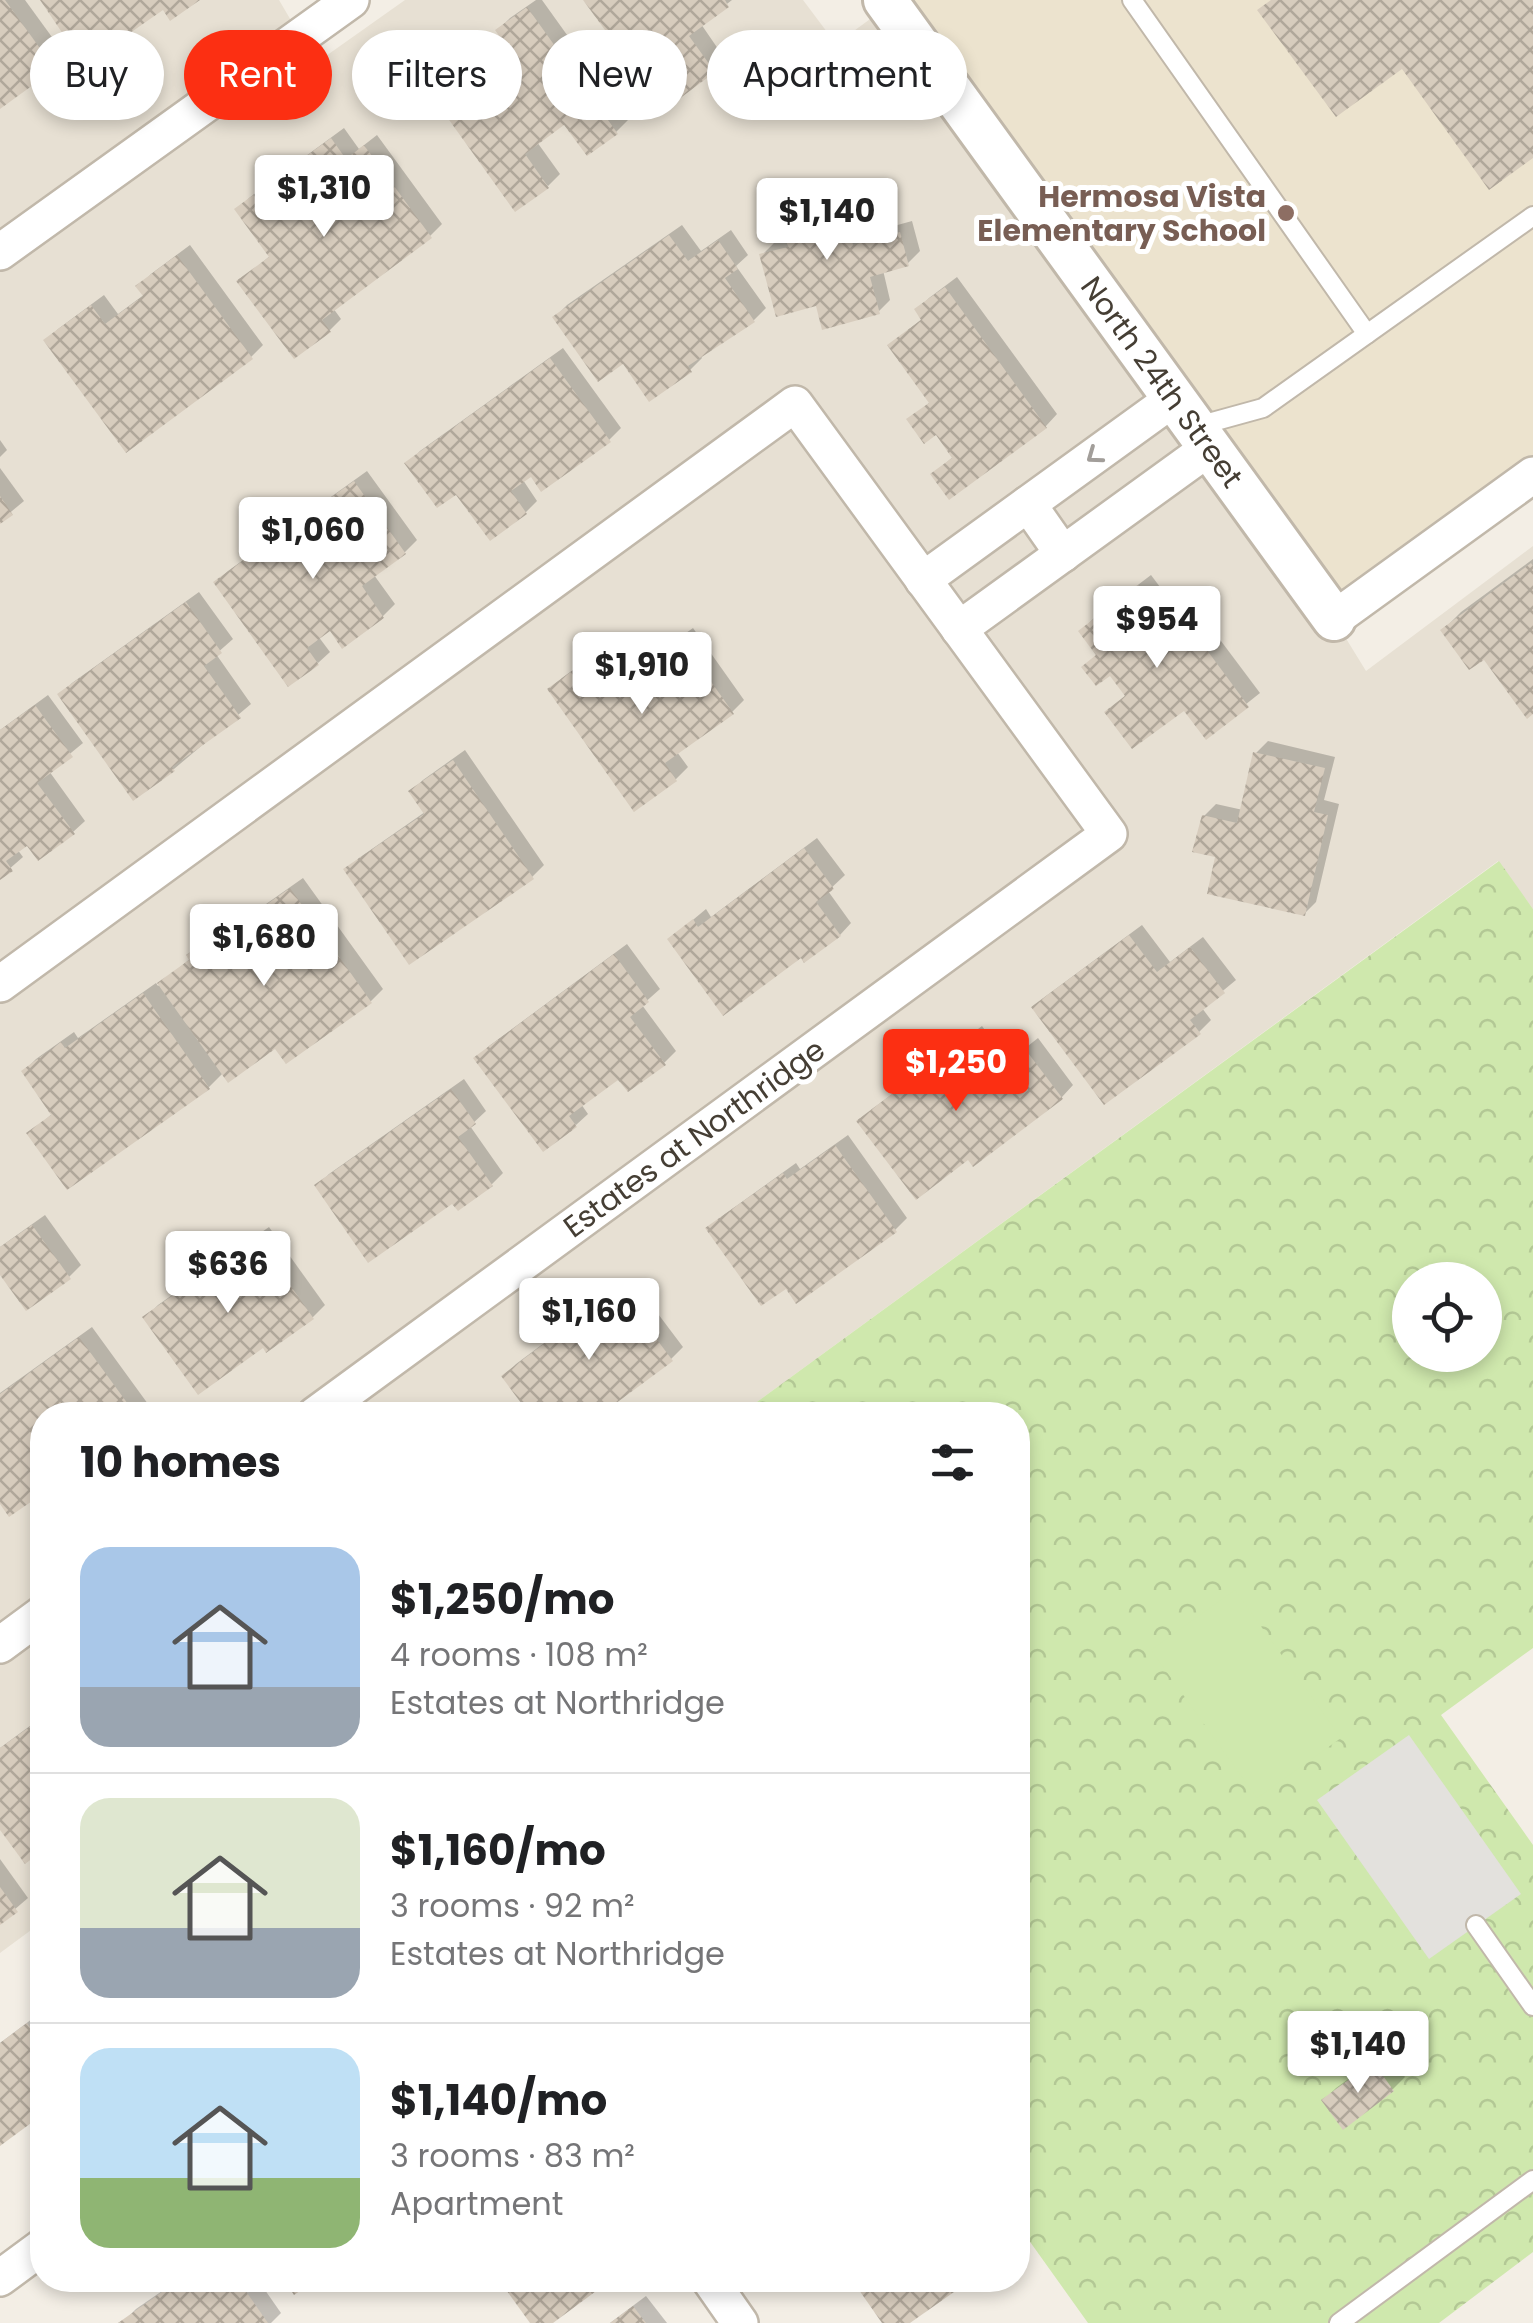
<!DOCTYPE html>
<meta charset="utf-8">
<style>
:root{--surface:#fff;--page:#f6f6f6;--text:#202124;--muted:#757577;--line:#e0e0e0;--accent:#fc2f12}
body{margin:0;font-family:Poppins,sans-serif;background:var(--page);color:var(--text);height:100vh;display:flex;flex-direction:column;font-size:38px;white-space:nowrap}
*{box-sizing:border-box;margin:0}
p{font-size:32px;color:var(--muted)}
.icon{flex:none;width:55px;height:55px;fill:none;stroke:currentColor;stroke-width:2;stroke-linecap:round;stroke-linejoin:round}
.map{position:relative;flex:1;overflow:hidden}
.details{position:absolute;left:30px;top:1402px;width:1000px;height:890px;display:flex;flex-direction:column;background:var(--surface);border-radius:40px;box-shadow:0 5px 15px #0003}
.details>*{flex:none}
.top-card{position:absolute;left:30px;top:30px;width:1000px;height:90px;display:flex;gap:20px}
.controls{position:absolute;left:1392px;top:1262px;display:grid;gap:20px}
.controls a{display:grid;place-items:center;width:110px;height:110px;border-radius:50%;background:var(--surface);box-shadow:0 5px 15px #0003;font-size:50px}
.price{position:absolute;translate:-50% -85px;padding:0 22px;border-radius:10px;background:#fff;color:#222;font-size:32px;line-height:65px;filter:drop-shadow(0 2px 5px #0008)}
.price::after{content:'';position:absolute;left:50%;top:60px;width:30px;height:22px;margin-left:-15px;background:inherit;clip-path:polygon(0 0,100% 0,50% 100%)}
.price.active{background:var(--accent);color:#fff}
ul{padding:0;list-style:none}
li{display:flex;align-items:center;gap:30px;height:250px;padding:0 50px}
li+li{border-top:2px solid var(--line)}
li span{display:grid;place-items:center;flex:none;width:280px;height:200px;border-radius:30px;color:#555}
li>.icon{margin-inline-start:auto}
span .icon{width:120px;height:120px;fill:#fffc;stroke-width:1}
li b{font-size:42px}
h2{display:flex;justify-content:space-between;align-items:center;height:120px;padding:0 50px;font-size:42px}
.tag{padding:0 35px;border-radius:45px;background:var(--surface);box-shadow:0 5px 15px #0003;font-size:35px;line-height:90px}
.tag.active{background:var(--accent);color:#fff}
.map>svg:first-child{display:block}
</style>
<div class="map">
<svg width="1533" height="2323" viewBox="0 0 1533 2323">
<defs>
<pattern id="park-crowns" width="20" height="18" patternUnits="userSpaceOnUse" patternTransform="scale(2.5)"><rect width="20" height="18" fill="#cfe8ad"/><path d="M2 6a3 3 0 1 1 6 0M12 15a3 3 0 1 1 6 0" fill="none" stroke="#b3c895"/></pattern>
<pattern id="building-cross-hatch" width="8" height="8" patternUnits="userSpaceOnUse" patternTransform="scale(2.5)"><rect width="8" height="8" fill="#d7ccbd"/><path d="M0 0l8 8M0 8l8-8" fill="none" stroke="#b0a79a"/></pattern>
</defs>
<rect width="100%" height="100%" fill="#f3eee5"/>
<path fill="#e7e0d3" d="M 0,0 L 279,0 L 316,63 L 405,0 L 803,0 L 836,44 L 888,6 L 1334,619 L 1366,671 L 1533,546 L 1533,909 L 1498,861 L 739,1415 L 42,1415 L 42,1922 L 0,1953 Z"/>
<path fill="#ece3ce" d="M 885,0 L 1533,0 L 1533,475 L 1334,619 Z"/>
<path fill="url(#park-crowns)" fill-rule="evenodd" d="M 1499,861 L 1533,909 L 1533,1648 L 1441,1715 L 1533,1845 L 1533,2252 L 1439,2323 L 1088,2323 L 1018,2225 L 1018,1415 L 739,1415 ZM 1410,1280 L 1485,1280 L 1485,1355 L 1410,1355 Z"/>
<path fill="#cfe8ad" d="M 1235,1590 L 1341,1738 L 1257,1798 L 1151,1650 Z"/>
<path fill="#e3e1dd" d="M 1409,1735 L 1521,1894 L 1429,1959 L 1317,1800 Z"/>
<g fill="#0003">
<path d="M 0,0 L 25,0 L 65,55 L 53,67 L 0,106 Z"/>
<path d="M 536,0 L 542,0 L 628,120 L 616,132 L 565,121 L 537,142 L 560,174 L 548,186 L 418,71 L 429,60 L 465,34 L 489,67 L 512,50 L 498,30 L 510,18 Z"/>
<path d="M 587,0 L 732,0 L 701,24 L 725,59 L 714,71 L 637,44 Z"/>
<path d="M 344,128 L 359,149 L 377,135 L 442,224 L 430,236 L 333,308 L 341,319 L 329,331 L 240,281 L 271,255 L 237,210 L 249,198 Z"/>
<path d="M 850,178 L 865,234 L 912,221 L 920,251 L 908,263 L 883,270 L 890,300 L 878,312 L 817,303 L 762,255 L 774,243 L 789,239 L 780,205 L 792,193 Z"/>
<path d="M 682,225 L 701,251 L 731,230 L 748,255 L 736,266 L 766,308 L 754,320 L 700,355 L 702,358 L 690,370 L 624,361 L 555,317 L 567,305 Z"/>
<path d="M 190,245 L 263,345 L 251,357 L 46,341 L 58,329 L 104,295 L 118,314 L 145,294 L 139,286 L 151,274 Z"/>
<path d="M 957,277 L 1057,414 L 1046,426 L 933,474 L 954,456 L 937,432 L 910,420 L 931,401 L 890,345 L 923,318 L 917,310 L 929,298 Z"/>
<path d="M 563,348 L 621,428 L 609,440 L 531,474 L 523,480 L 537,501 L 525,513 L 456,491 L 408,463 L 420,451 Z"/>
<path d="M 0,440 L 7,450 L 0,457 Z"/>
<path d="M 0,468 L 24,501 L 0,521 Z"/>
<path d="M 367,471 L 417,540 L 405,552 L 374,575 L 395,604 L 383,616 L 330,628 L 318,636 L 330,652 L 318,663 L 216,583 L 228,571 Z"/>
<path d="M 1533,559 L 1533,711 L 1484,656 L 1443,630 L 1461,612 Z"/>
<path d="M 1151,575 L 1181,615 L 1194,605 L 1260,693 L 1206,736 L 1184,707 L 1107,712 L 1127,694 L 1081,631 L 1093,619 Z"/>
<path d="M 199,592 L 233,639 L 216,654 L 251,704 L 174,769 L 133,797 L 60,695 L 72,683 Z"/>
<path d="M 693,628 L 744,700 L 732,712 L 677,752 L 688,767 L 676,779 L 635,808 L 550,690 L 562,678 L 607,645 L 628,674 Z"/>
<path d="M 48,695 L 83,743 L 49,771 L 85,821 L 73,832 L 27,842 L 17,849 L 23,857 L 0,877 L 0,730 Z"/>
<path d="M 1268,741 L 1335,757 L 1324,800 L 1339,804 L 1316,902 L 1304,914 L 1204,816 L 1216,804 L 1243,810 L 1256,753 Z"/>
<path d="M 465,750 L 544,865 L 532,877 L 347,870 L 359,858 L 425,812 L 411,791 L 423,780 Z"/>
<path d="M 817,838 L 845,875 L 828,891 L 851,923 L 840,935 L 802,955 L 670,939 L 706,909 L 711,917 Z"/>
<path d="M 303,878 L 383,989 L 371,1001 L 224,1072 L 209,1087 L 68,1187 L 30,1133 L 53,1113 L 24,1071 L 36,1059 L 74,1032 L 78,1038 L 156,983 L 158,986 L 191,958 L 189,955 L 201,944 L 229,924 L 232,928 Z"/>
<path d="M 1142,925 L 1170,962 L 1203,937 L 1236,980 L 1202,1008 L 1211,1020 L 1199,1032 L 1034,1007 L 1046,996 Z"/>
<path d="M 627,944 L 660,989 L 642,1005 L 676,1051 L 664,1063 L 619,1076 L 581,1104 L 588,1114 L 576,1125 L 477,1058 L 489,1046 Z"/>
<path d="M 982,1026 L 1008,1062 L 1038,1038 L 1073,1085 L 1062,1097 L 968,1157 L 871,1110 Z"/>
<path d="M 464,1079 L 486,1111 L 470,1126 L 503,1173 L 491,1185 L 453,1200 L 317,1186 L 329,1174 Z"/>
<path d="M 848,1135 L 907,1218 L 895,1230 L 787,1286 L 709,1229 L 721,1217 L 796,1163 L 800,1169 Z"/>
<path d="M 45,1215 L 81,1265 L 69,1277 L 0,1271 L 0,1247 Z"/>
<path d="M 269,1227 L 325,1305 L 313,1317 L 264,1345 L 146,1317 L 158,1305 Z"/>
<path d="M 631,1278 L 683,1347 L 671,1359 L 608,1406 L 615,1415 L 533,1415 L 504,1376 L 516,1364 Z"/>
<path d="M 92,1327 L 156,1415 L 42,1415 L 42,1489 L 36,1496 L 0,1500 L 0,1393 Z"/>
<path d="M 463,1404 L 471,1415 L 448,1415 Z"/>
<path d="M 42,1717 L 42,1848 L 25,1860 L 0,1825 L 0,1748 Z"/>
<path d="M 0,1859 L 28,1898 L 0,1922 Z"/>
<path d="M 40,2013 L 42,2017 L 42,2113 L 0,2143 L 0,2043 Z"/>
<path d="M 1386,2052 L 1405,2077 L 1393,2089 L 1343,2126 L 1324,2100 L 1336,2088 Z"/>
<path d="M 178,2280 L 258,2280 L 281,2313 L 271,2323 L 126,2323 L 124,2321 L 136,2309 Z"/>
<path d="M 646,2296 L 667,2323 L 610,2323 Z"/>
</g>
<g fill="url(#building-cross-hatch)">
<path d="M 0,0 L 5,0 L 55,69 L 0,109 Z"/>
<path d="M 40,0 L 200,0 L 170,21 L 163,10 L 84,65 Z"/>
<path d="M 583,0 L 725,0 L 729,7 L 689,36 L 715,72 L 675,102 L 636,48 L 624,56 Z"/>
<path d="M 1271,0 L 1533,0 L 1533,158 L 1489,190 L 1402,69 L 1336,117 L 1257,10 Z"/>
<path d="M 527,7 L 618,134 L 587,156 L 564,125 L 525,154 L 549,188 L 515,212 L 414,71 L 452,43 L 476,77 L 511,53 L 495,30 Z"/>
<path d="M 331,138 L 346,159 L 364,145 L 432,238 L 322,320 L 331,332 L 294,359 L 236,281 L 269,257 L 234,209 Z"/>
<path d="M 838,189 L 853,245 L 900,232 L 909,266 L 870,277 L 880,314 L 822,330 L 816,306 L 776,317 L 759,254 L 788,247 L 777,205 Z"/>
<path d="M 669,235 L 688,261 L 718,240 L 738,269 L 725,278 L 755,322 L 688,366 L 692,372 L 649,402 L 623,364 L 598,382 L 552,317 Z"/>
<path d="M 177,255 L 253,359 L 126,453 L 43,340 L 91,305 L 105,324 L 143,296 L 135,286 Z"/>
<path d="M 945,287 L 1047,428 L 949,500 L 930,474 L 952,458 L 936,435 L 924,444 L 906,419 L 929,403 L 887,345 L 921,320 L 914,309 Z"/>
<path d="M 550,358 L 611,442 L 541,492 L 531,477 L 511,491 L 527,514 L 490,541 L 456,495 L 437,508 L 404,463 Z"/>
<path d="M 354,481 L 406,554 L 362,586 L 384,618 L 342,649 L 330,631 L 307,648 L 319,665 L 288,687 L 213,582 Z"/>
<path d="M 0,496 L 13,515 L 0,524 Z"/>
<path d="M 1531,563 L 1533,566 L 1533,714 L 1527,719 L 1484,660 L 1469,670 L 1440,630 Z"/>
<path d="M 1138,585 L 1168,625 L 1181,615 L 1249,707 L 1206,740 L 1184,711 L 1132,749 L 1104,712 L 1125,696 L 1110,676 L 1096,686 L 1081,667 L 1096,655 L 1078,631 Z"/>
<path d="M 186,602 L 222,653 L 204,666 L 241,718 L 172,767 L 175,771 L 133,801 L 57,694 Z"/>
<path d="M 680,638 L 734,714 L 665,763 L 677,781 L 634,812 L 547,689 L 594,655 L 615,684 Z"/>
<path d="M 35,705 L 73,757 L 37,783 L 75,834 L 38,861 L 27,846 L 6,861 L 13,871 L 0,880 L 0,730 Z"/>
<path d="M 1253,752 L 1325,768 L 1314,812 L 1328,815 L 1305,916 L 1207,894 L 1215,857 L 1192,852 L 1202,815 L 1237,823 Z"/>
<path d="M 453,760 L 534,879 L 409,965 L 343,869 L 424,814 L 408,791 Z"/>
<path d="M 804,848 L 834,889 L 816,902 L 841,936 L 804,963 L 801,958 L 723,1016 L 667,939 L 693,919 L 698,927 Z"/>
<path d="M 290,888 L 372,1003 L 286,1064 L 275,1049 L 228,1083 L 157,983 L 189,960 L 186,955 L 216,934 L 219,938 Z"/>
<path d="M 1129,935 L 1157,972 L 1190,947 L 1225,993 L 1190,1020 L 1201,1034 L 1104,1105 L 1031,1007 Z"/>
<path d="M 614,954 L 649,1002 L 630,1017 L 666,1065 L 628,1092 L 618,1080 L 569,1116 L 577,1127 L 543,1152 L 473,1058 Z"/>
<path d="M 143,993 L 210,1089 L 67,1190 L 26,1133 L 51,1115 L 21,1071 L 61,1042 L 65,1048 Z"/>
<path d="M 968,1037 L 995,1072 L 1025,1049 L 1063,1099 L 973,1167 L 968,1160 L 916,1200 L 856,1121 Z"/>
<path d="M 451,1089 L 476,1124 L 458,1137 L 493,1186 L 458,1211 L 452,1204 L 368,1263 L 314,1185 Z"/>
<path d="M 835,1145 L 897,1232 L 796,1304 L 786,1289 L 761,1306 L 705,1228 L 783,1173 L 787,1179 Z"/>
<path d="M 32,1225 L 71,1279 L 26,1311 L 0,1275 L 0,1247 Z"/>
<path d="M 256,1237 L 314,1319 L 266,1353 L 263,1348 L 198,1395 L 142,1317 Z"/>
<path d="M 618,1288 L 673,1361 L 600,1415 L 530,1415 L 501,1376 Z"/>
<path d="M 79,1337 L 136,1415 L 42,1415 L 42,1480 L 31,1488 L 38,1497 L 9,1517 L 0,1504 L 0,1394 Z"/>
<path d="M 42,1718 L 42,1851 L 25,1864 L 0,1830 L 0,1748 Z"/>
<path d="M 0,1887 L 18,1912 L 0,1925 Z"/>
<path d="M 27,2023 L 42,2044 L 42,2115 L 0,2146 L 0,2043 Z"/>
<path d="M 1373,2062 L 1394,2091 L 1343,2130 L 1321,2100 Z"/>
<path d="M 179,2280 L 238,2280 L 268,2323 L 118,2323 Z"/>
<path d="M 284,2280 L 316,2280 L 294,2295 Z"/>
<path d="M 499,2280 L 611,2280 L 553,2323 L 530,2323 Z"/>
<path d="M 852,2280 L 971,2280 L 910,2323 L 882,2323 Z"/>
<path d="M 633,2306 L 646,2323 L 610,2323 Z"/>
</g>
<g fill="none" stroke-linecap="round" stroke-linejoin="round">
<defs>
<g id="service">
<path d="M 1132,0 L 1367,334 L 1533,216"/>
<path d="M 1194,427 L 1263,408 L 1367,334"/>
<path d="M 1476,1925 L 1533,2006"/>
<path d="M 1339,2323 L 1533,2180"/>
</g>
<g id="minor">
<path d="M 0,252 L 351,0"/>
<path d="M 1028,504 L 1063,554"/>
<path d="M 923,580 L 1173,399"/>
<path d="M 1334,619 L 1533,475"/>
<path d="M 959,629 L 1209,448"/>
<path d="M 0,984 L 795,404 L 1109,834 L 315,1415"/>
<path d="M 0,1645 L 42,1614"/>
<path d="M 0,2278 L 42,2247"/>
<path d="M 710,2280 L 740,2323"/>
</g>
<path id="tertiary" d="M 885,0 L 1334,619"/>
</defs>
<use href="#service" stroke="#c1b8aa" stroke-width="22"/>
<use href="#minor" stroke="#c1b8aa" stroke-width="40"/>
<use href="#tertiary" stroke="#c1b8aa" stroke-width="48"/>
<use href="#service" stroke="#fff" stroke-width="18"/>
<use href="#minor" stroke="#fff" stroke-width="35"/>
<use href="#tertiary" stroke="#fff" stroke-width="42"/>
</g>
<defs><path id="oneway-chevron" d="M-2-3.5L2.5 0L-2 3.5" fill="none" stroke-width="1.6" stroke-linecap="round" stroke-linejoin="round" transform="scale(2.5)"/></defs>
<use stroke="#a29e9a" href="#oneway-chevron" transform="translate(1094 456) rotate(144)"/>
<circle fill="#8d6e63" stroke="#fff" stroke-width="4" cx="1286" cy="213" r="10"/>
<g text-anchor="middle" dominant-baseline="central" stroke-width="10" stroke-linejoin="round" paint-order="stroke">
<g font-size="30" font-weight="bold" fill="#785e54" stroke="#fff" text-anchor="end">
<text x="1266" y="196">Hermosa Vista<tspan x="1266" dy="34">Elementary School</tspan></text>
</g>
<g font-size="30" fill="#453e34" stroke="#fff">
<text transform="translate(1162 382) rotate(54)">North 24th Street</text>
<text transform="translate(694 1138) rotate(-36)">Estates at Northridge</text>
</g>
</g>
</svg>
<div class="controls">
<a><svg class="icon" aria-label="locate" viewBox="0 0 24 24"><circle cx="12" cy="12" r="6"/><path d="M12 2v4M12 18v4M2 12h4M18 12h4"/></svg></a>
</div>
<b class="price" style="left:324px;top:240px">$1,310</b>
<b class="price" style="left:827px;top:263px">$1,140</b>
<b class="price" style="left:313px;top:582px">$1,060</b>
<b class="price" style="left:1157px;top:671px">$954</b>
<b class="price" style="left:642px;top:717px">$1,910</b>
<b class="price" style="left:264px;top:989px">$1,680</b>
<b class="price active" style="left:956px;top:1114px">$1,250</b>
<b class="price" style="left:228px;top:1316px">$636</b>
<b class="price" style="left:589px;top:1363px">$1,160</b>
<b class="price" style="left:1358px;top:2096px">$1,140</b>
<div class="top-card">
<a class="tag">Buy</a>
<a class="tag active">Rent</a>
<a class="tag">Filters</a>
<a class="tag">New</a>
<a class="tag">Apartment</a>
</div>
<section class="details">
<h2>10 homes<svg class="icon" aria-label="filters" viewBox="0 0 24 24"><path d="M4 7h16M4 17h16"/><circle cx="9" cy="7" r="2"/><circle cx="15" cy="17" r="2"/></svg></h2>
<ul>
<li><span style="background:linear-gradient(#a9c7e8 70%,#9aa5b1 0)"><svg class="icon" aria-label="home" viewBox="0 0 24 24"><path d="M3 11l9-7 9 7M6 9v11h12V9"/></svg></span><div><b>$1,250/mo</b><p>4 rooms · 108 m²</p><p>Estates at Northridge</p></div></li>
<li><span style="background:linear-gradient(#dfe7d0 65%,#9aa5b1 0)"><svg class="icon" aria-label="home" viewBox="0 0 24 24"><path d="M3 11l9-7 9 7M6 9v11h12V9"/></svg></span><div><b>$1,160/mo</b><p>3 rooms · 92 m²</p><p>Estates at Northridge</p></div></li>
<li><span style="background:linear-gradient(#bfe0f5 65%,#8fb573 0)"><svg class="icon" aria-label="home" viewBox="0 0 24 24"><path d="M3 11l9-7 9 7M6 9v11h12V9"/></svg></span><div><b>$1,140/mo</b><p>3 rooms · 83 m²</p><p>Apartment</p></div></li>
</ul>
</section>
</div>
